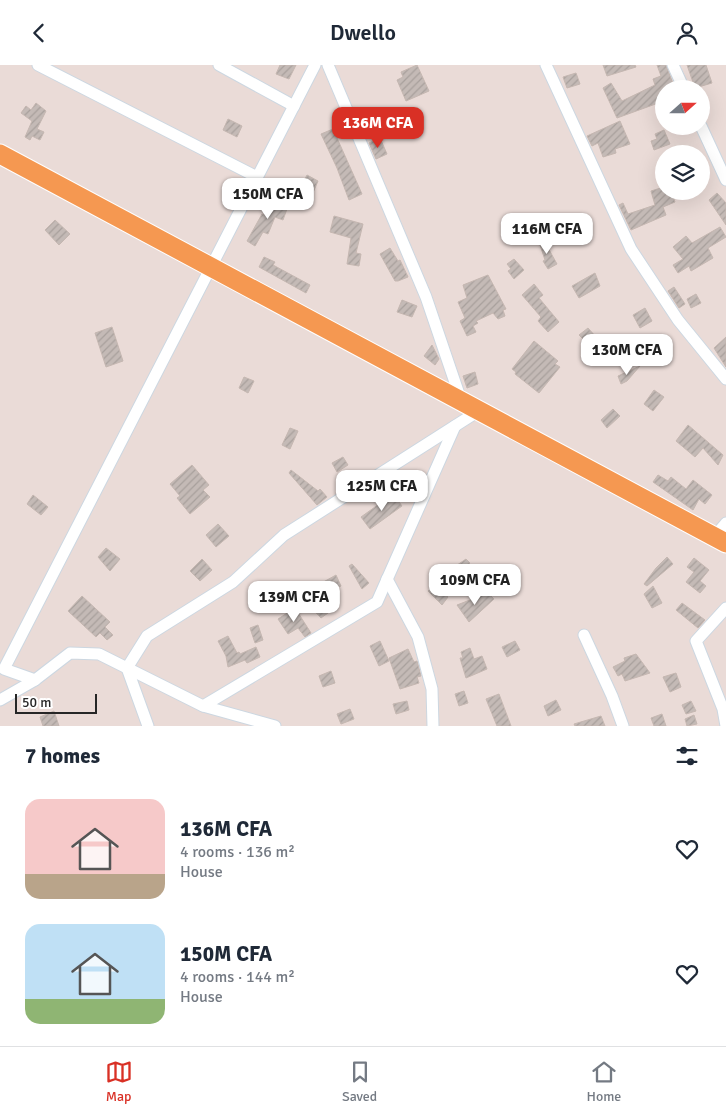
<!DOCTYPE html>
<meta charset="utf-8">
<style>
:root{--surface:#fff;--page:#f2f2f3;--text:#1f2937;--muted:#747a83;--line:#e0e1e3;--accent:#d93025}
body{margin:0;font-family:Signika,sans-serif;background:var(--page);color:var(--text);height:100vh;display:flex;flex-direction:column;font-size:19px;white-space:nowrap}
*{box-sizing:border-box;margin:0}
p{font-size:16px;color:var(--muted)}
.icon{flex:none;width:28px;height:28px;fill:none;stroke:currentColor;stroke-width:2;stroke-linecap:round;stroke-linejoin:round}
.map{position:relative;height:661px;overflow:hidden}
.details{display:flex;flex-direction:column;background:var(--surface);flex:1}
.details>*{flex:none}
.needle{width:32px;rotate:69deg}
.tools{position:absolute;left:655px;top:15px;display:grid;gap:10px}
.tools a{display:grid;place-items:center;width:55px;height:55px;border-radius:50%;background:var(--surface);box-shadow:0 5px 20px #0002;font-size:25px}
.scale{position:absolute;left:15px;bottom:12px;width:82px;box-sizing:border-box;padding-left:5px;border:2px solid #262626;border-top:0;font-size:14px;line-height:18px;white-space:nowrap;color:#262626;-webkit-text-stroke:4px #fff;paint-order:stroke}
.price{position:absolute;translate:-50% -42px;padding:0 11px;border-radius:10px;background:#fff;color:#222;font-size:16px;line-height:32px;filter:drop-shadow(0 1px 2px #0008)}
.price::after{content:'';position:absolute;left:50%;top:30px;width:15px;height:11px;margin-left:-8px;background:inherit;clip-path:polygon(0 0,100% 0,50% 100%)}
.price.current{background:var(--accent);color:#fff}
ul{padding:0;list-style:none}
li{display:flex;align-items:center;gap:15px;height:125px;padding:0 25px}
li span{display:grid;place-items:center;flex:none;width:140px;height:100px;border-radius:15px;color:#555}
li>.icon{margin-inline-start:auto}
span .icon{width:60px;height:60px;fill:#fffc;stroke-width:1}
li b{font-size:21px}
h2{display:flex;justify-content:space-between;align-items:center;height:60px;padding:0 25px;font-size:21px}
header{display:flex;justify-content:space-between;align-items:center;height:65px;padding:0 25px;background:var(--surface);font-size:22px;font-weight:600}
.tab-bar{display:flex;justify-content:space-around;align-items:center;height:70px;border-top:1px solid var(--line);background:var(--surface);font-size:14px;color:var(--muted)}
.tab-bar a{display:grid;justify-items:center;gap:2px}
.tab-bar .current{color:var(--accent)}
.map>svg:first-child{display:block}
</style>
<header><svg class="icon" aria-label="back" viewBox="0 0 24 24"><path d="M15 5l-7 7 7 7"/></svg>Dwello<svg class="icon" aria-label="person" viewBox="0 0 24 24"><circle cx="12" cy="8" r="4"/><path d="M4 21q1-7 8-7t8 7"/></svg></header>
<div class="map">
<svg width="726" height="661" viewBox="0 0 726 661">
<defs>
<pattern id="building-hatch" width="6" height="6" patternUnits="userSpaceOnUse" patternTransform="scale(1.25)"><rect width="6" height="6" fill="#c4bab6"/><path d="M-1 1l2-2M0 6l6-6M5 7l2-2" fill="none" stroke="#a8a09c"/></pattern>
</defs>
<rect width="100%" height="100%" fill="#eadbd7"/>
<g fill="url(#building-hatch)" stroke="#c5b7b1">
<path d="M 280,0 L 296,0 L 289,14 L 276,9 Z"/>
<path d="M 417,0 L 429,26 L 406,36 L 397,15 L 403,12 L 401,7 Z"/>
<path d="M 603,0 L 635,0 L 636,2 L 607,11 Z"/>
<path d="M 657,0 L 666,0 L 675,24 L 664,24 L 664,41 L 661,37 L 617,53 L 603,23 L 611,18 L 622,36 L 655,20 L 653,14 L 661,11 Z"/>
<path d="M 687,0 L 706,0 L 712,18 L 695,23 Z"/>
<path d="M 576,8 L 580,19 L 567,23 L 563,12 Z"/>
<path d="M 36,38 L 46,46 L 37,64 L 44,67 L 40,75 L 32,71 L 30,75 L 25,72 L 32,56 L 21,48 L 26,41 L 31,45 Z"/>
<path d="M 228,54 L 242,61 L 237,72 L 223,65 Z"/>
<path d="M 620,56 L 630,79 L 615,84 L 616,88 L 603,92 L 598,78 L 592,81 L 587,71 Z"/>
<path d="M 333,64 L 362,129 L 349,135 L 337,103 L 321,69 Z"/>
<path d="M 664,65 L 670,79 L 654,85 L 651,76 L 657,74 L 655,69 Z"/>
<path d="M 380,73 L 387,89 L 376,94 L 369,78 Z"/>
<path d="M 307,110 L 318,116 L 312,130 L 300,124 Z"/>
<path d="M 664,122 L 664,126 L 671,126 L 675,137 L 663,142 L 666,150 L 631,165 L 619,140 L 623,138 L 628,149 L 655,140 L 651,126 Z"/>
<path d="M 717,128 L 726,138 L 726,160 L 709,135 Z"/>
<path d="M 270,134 L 288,141 L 283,155 L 275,152 L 268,169 L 263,167 L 255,181 L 247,176 L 262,149 L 264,150 Z"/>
<path d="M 334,151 L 363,159 L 356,188 L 361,189 L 359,201 L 347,199 L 351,173 L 330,167 Z"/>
<path d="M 55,155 L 70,169 L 59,180 L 45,165 Z"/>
<path d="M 720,162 L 726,172 L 708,183 L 713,193 L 691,206 L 689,201 L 678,208 L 673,200 L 683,194 L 673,182 L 686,171 L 692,178 Z"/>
<path d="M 542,172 L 557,199 L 548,204 L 543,196 L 545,195 L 538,174 Z"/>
<path d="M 390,183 L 398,196 L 400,195 L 408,212 L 398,216 L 395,216 L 380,189 Z"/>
<path d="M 264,192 L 275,197 L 273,200 L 310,220 L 306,228 L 259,202 Z"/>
<path d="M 514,194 L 524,205 L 514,214 L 508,206 L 511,204 L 507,199 Z"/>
<path d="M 595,208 L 600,221 L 579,233 L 572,221 Z"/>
<path d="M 488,210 L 506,244 L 503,245 L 505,251 L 498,254 L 493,248 L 476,256 L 478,258 L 473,261 L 476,267 L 467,271 L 460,256 L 465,253 L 458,237 L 467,233 L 463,220 Z"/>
<path d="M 534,219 L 543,230 L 539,233 L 559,257 L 548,267 L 538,256 L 541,252 L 522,230 Z"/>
<path d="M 674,222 L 685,239 L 679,243 L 668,226 Z"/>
<path d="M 696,229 L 701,238 L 691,243 L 687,234 Z"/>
<path d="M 402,235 L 417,241 L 412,252 L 397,247 Z"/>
<path d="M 645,243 L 652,256 L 640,263 L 633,250 Z"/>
<path d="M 112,262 L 123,296 L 106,302 L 95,268 Z"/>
<path d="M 588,263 L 596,272 L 588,279 L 579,270 Z"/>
<path d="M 726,272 L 726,302 L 714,283 Z"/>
<path d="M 534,276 L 558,296 L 555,299 L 560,302 L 539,328 L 515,309 L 516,307 L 512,304 Z"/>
<path d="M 432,280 L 439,294 L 435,300 L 424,291 Z"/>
<path d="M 640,301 L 627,316 L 621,319 L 618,311 Z"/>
<path d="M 475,307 L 478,319 L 467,323 L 463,311 Z"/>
<path d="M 244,312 L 254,316 L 248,328 L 239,323 Z"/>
<path d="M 654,325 L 664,332 L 653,346 L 644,339 Z"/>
<path d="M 613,344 L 620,351 L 607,363 L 601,355 Z"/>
<path d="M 688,360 L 723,390 L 718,400 L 703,383 L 695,392 L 676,376 Z"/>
<path d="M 290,363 L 298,366 L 290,384 L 282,380 Z"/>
<path d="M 343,392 L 348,400 L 337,407 L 332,398 Z"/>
<path d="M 192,400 L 209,420 L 203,425 L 210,432 L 190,449 L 177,433 L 180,431 L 170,419 Z"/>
<path d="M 291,405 L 318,426 L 320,424 L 327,432 L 317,440 L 289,408 Z"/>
<path d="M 658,410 L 668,416 L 671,412 L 686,424 L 693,415 L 712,430 L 705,439 L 699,434 L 693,445 L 653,417 Z"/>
<path d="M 393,429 L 402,441 L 370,464 L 361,452 Z"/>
<path d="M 33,430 L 48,442 L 41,450 L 27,439 Z"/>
<path d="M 218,459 L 229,471 L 216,482 L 206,470 Z"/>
<path d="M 106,483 L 120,494 L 110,506 L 98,492 Z"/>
<path d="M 667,492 L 673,499 L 647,521 L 644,519 L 656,503 Z"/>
<path d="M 694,493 L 709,505 L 700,516 L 706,521 L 700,528 L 686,517 L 694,507 L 687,502 Z"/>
<path d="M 202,494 L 212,505 L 200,516 L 190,506 Z"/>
<path d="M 466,494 L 470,498 L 447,519 L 441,511 Z"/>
<path d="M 352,499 L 369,518 L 362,524 L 349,501 Z"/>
<path d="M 336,510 L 341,521 L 315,532 L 328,548 L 321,553 L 307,538 L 319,523 L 318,520 Z"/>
<path d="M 435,521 L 448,532 L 442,540 L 428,526 Z"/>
<path d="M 653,521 L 662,538 L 652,543 L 644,529 Z"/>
<path d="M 488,528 L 494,534 L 469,557 L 457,540 Z"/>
<path d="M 82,531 L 110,557 L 105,562 L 113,570 L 107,575 L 100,568 L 96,572 L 68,546 Z"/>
<path d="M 682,538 L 705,555 L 698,563 L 676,545 Z"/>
<path d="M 295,543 L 311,568 L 305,572 L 298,563 L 288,569 L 278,554 Z"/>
<path d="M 258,560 L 263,575 L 255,578 L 250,563 Z"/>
<path d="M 228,571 L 237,588 L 239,587 L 240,589 L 256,582 L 260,592 L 247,598 L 245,595 L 228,602 L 226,591 L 218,576 Z"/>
<path d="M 380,576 L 389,596 L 379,601 L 370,581 Z"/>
<path d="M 515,576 L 520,585 L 507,592 L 502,582 Z"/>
<path d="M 470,583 L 474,594 L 482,591 L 487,604 L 466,613 L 460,593 L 463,593 L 461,587 Z"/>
<path d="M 408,584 L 414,597 L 417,596 L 421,611 L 417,612 L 419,618 L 400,624 L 389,593 Z"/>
<path d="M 636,589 L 650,608 L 625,616 L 622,609 L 618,611 L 613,602 L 625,596 L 624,593 Z"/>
<path d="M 331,606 L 335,618 L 323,622 L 319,611 Z"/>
<path d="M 676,608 L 681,622 L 670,627 L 663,612 Z"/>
<path d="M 464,626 L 468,638 L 459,641 L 455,629 Z"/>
<path d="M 499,629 L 511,661 L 497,661 L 486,634 Z"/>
<path d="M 556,635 L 561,645 L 548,651 L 544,641 Z"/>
<path d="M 407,636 L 409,645 L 396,649 L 393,639 Z"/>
<path d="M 691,636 L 696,646 L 686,649 L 682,640 Z"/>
<path d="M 350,644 L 354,654 L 341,659 L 337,649 Z"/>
<path d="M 54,646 L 59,661 L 43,661 L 40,652 Z"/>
<path d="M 662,649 L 666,661 L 654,661 L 651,653 Z"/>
<path d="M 694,650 L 697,659 L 687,661 L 685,654 Z"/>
<path d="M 601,651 L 605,661 L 575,661 L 574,659 Z"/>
</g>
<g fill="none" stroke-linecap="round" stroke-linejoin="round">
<defs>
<g id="minor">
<path d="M 38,0 L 257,112"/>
<path d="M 219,0 L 294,41"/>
<path d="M 328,0 L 426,232 L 461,335"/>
<path d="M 546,0 L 631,184 L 678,255 L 726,314"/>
<path d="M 673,0 L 684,24"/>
<path d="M 701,61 L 726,115"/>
<path d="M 714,472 L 726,458"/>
<path d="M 387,514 L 418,572 L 432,624 L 433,661"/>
<path d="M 726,543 L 696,576 L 723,644 L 726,661"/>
<path d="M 584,570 L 612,631 L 623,661"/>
<path d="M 0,635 L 35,615"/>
<path d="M 203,641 L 377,537 L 455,361"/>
<path d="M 148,661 L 127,603 L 147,571 L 233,517 L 284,470 L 480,345"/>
<path d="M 275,661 L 203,641 L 99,589 L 70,588 L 35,615 L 4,604 L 315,0"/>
</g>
<path id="primary" d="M 0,89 L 726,478"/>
</defs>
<use href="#minor" stroke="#ccd7e1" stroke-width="13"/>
<use href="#primary" stroke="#fff" stroke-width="21"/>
<use href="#minor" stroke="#fff" stroke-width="11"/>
<use href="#primary" stroke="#f59851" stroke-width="19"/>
</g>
</svg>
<div class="tools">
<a><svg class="needle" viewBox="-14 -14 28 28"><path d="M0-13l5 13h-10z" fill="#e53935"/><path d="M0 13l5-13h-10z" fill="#747a83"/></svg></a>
<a><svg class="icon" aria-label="layers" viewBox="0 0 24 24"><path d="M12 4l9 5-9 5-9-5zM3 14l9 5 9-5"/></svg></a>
</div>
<div class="scale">50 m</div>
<b class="price current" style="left:378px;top:84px">136M CFA</b>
<b class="price" style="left:268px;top:155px">150M CFA</b>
<b class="price" style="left:547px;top:190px">116M CFA</b>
<b class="price" style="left:627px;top:311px">130M CFA</b>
<b class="price" style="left:382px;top:447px">125M CFA</b>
<b class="price" style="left:475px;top:541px">109M CFA</b>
<b class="price" style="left:294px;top:558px">139M CFA</b>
</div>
<section class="details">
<h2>7 homes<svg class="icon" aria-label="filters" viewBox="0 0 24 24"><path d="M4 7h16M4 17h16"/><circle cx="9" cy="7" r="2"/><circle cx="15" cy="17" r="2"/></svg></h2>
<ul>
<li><span style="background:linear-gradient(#f6c9c9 75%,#b9a48a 0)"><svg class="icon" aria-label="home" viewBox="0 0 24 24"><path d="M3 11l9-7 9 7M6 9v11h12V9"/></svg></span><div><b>136M CFA</b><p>4 rooms · 136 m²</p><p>House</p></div><svg class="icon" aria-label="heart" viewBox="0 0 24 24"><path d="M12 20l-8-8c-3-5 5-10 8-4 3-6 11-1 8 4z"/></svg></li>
<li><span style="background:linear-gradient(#bfe0f5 75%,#8fb573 0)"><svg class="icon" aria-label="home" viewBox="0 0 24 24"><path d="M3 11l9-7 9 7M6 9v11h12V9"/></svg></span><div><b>150M CFA</b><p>4 rooms · 144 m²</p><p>House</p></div><svg class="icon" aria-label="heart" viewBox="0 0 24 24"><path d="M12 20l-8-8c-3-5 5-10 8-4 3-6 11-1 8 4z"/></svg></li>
</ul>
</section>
<nav class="tab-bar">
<a class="current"><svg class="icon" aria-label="map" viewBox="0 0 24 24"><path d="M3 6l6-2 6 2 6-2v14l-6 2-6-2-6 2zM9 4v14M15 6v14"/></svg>Map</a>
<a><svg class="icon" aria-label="saved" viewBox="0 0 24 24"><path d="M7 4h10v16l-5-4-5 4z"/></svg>Saved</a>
<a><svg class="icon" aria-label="home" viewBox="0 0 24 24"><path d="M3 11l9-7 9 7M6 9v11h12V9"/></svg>Home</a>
</nav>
